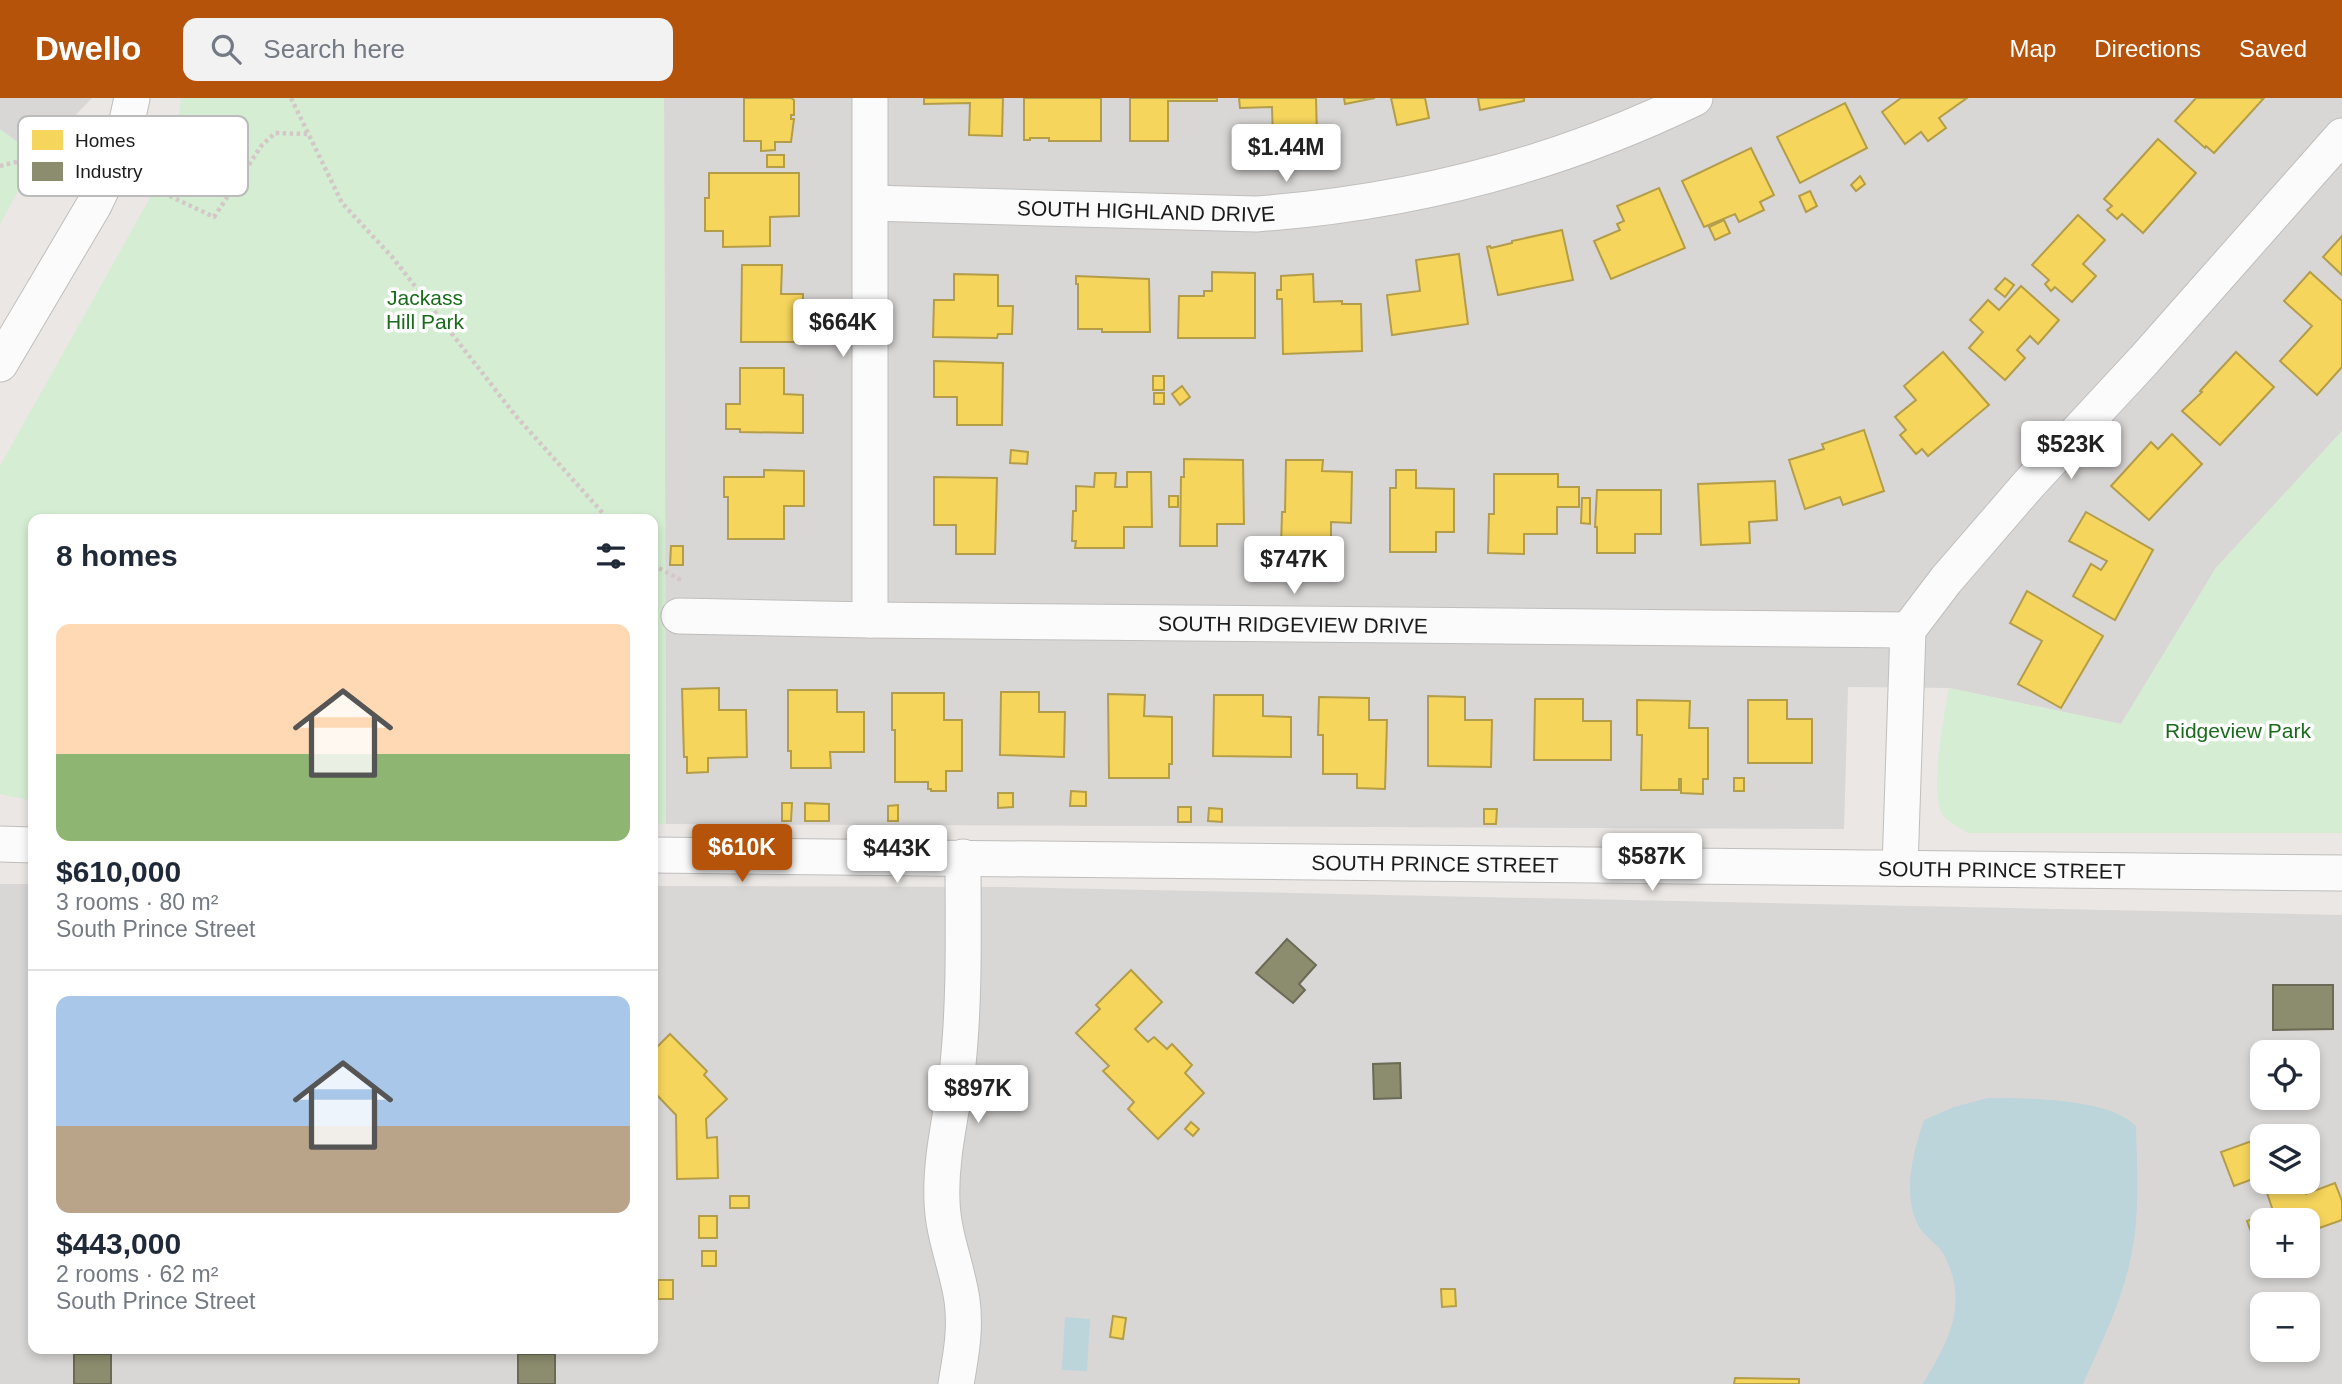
<!DOCTYPE html>
<meta charset="utf-8">
<style>
:root{--surface:#fff;--page:#f2f2f3;--text:#1f2937;--muted:#747a83;--line:#e0e1e3;--accent:#b45309}
body{margin:0;font-family:Arial,sans-serif;background:var(--page);color:var(--text);height:100vh;display:flex;flex-direction:column;font-size:26px;white-space:nowrap}
*{box-sizing:border-box;margin:0}
p{font-size:23px;color:var(--muted)}
.icon{flex:none;width:38px;height:38px;fill:none;stroke:currentColor;stroke-width:2;stroke-linecap:round;stroke-linejoin:round}
.map{position:relative;flex:1;overflow:hidden}
.drawer{position:absolute;left:28px;top:416px;width:630px;height:840px;display:flex;flex-direction:column;background:var(--surface);border-radius:14px;box-shadow:0 4px 10px #0003}
.drawer>*{flex:none}
.controls{position:absolute;left:2250px;top:942px;display:grid;gap:14px}
.controls a{display:grid;place-items:center;width:70px;height:70px;border-radius:14px;background:var(--surface);box-shadow:0 4px 10px #0003;font-size:35px}
.price{position:absolute;translate:-50% -60px;padding:0 16px;border-radius:7px;background:#fff;color:#222;font-size:23px;line-height:46px;filter:drop-shadow(0 2px 4px #0008)}
.price::after{content:'';position:absolute;left:50%;top:42px;width:21px;height:16px;margin-left:-10px;background:inherit;clip-path:polygon(0 0,100% 0,50% 100%)}
.price.on{background:var(--accent);color:#fff}
ul{padding:0;list-style:none}
li{display:grid;align-content:center;gap:14px;height:371px;padding:0 28px}
li+li{border-top:2px solid var(--line)}
li span{display:grid;place-items:center;height:217px;border-radius:14px;color:#555}
li>.icon{margin-inline-start:auto}
span .icon{width:126px;height:126px;fill:#fffc;stroke-width:1}
li b{font-size:30px}
h2{display:flex;justify-content:space-between;align-items:center;height:84px;padding:0 28px;font-size:30px}
header{display:flex;align-items:center;gap:42px;box-sizing:border-box;height:98px;padding:0 35px;background:var(--accent);color:#fff}
header strong{font-size:33px}
nav{display:flex;gap:38px;margin-inline-start:auto;font-size:24px}
.search{width:490px;height:63px;background:var(--page);display:flex;align-items:center;gap:18px;box-sizing:border-box;padding:0 24px;border-radius:14px;color:var(--muted);font-size:26px}
.map>svg:first-child{display:block}
</style>
<header>
<strong>Dwello</strong>
<div class="search"><svg class="icon" aria-label="search" viewBox="0 0 24 24"><circle cx="10" cy="10" r="6"/><path d="M15 15l6 6"/></svg>Search here</div>
<nav><a>Map</a><a>Directions</a><a>Saved</a></nav>
</header>
<div class="map">
<svg width="2342" height="1286" viewBox="0 0 2342 1286">
<rect width="100%" height="100%" fill="#eae7e4"/>
<g fill="#d9d7d6" fill-rule="evenodd">
<path d="M 0,0 L 92,0 L 35,59 L 0,32 Z"/>
<path d="M 664,0 L 2342,0 L 2342,333 L 2216,470 L 2121,626 L 1949,590 L 1848,589 L 1844,731 L 666,726 Z"/>
<path d="M 0,786 L 33,786 L 33,1251 L 653,1251 L 653,788 L 1005,789 L 2342,817 L 2342,1286 L 0,1286 ZM 2263,954 L 2308,954 L 2308,999 L 2263,999 ZM 2263,1038 L 2308,1038 L 2308,1083 L 2263,1083 ZM 2263,1122 L 2308,1122 L 2308,1167 L 2263,1167 ZM 2263,1206 L 2308,1206 L 2308,1251 L 2263,1251 Z"/>
</g>
<g fill="#d5edd2">
<path d="M 181,0 L 664,0 L 666,726 L 653,725 L 653,422 L 33,422 L 33,703 L 0,696 L 0,368 L 165,73 L 177,35 Z"/>
<path d="M 0,31 L 37,58 L 0,126 Z"/>
<path d="M 2342,333 L 2342,735 L 1968,735 C 1961,730 1946,723 1942,716 C 1930,694 1944,615 1949,590 L 2121,626 L 2216,470 Z"/>
</g>
<g fill="#bbd5da">
<path d="M 1988,1000 C 2026,1000 2109,1000 2136,1028 C 2137,1069 2140,1113 2132,1153 C 2124,1200 2102,1243 2083,1286 L 1923,1286 C 1949,1242 1970,1205 1943,1155 C 1937,1145 1923,1138 1918,1127 C 1902,1095 1913,1054 1924,1022 L 1954,1009 Z"/>
<path d="M 1065,1219 L 1090,1221 L 1087,1273 L 1062,1272 Z"/>
</g>
<g fill="#f6d55c" stroke="#b49d48" stroke-width="2">
<path d="M 744,0 L 791,0 L 794,2 L 794,17 L 791,17 L 791,21 L 794,21 L 791,44 L 775,44 L 775,52 L 761,53 L 761,43 L 744,43 Z"/>
<path d="M 924,0 L 1003,0 L 1002,38 L 969,37 L 970,5 L 924,6 Z"/>
<path d="M 1024,0 L 1101,0 L 1101,43 L 1049,43 L 1049,40 L 1030,40 L 1030,42 L 1024,42 Z"/>
<path d="M 1130,0 L 1217,0 L 1217,3 L 1168,3 L 1168,43 L 1130,43 Z"/>
<path d="M 1239,0 L 1316,0 L 1317,39 L 1273,40 L 1272,9 L 1240,10 Z"/>
<path d="M 1344,0 L 1375,0 L 1345,6 Z"/>
<path d="M 1391,0 L 1425,0 L 1429,20 L 1397,27 Z"/>
<path d="M 1478,0 L 1524,0 L 1524,3 L 1480,12 Z"/>
<path d="M 1901,0 L 1967,0 L 1939,20 L 1946,30 L 1928,43 L 1921,34 L 1905,46 L 1882,14 Z"/>
<path d="M 2196,0 L 2264,0 L 2214,55 L 2206,48 L 2205,50 L 2175,23 Z"/>
<path d="M 1845,5 L 1867,50 L 1800,85 L 1777,39 Z"/>
<path d="M 2158,41 L 2196,75 L 2143,135 L 2122,116 L 2117,121 L 2107,112 L 2112,108 L 2104,101 Z"/>
<path d="M 1751,50 L 1774,97 L 1760,104 L 1764,112 L 1739,124 L 1735,116 L 1704,129 L 1682,83 Z"/>
<rect x="767" y="57" width="17" height="12"/>
<path d="M 709,75 L 799,75 L 799,118 L 770,119 L 770,148 L 723,149 L 723,133 L 705,133 L 705,100 L 709,100 Z"/>
<path d="M 1860,78 L 1865,86 L 1856,93 L 1851,87 Z"/>
<path d="M 1659,90 L 1685,150 L 1611,181 L 1594,143 L 1620,132 L 1617,126 L 1624,123 L 1617,108 Z"/>
<path d="M 1810,93 L 1817,108 L 1806,114 L 1799,98 Z"/>
<path d="M 2078,117 L 2105,142 L 2083,166 L 2096,178 L 2072,204 L 2055,189 L 2051,193 L 2045,186 L 2049,182 L 2032,167 Z"/>
<path d="M 1724,122 L 1730,135 L 1715,142 L 1709,129 Z"/>
<path d="M 1562,132 L 1573,182 L 1498,197 L 1487,149 L 1490,148 L 1491,150 L 1512,145 L 1512,143 Z"/>
<path d="M 2342,138 L 2342,177 L 2323,159 Z"/>
<path d="M 1459,156 L 1468,226 L 1392,237 L 1387,197 L 1420,193 L 1416,162 Z"/>
<path d="M 742,167 L 782,167 L 781,196 L 803,196 L 802,244 L 741,244 Z"/>
<path d="M 1212,174 L 1255,175 L 1255,240 L 1178,240 L 1179,198 L 1204,198 L 1204,193 L 1212,193 Z"/>
<path d="M 2310,174 L 2342,203 L 2342,269 L 2317,297 L 2280,263 L 2312,228 L 2284,203 Z"/>
<path d="M 954,176 L 998,177 L 998,208 L 1013,208 L 1012,236 L 998,236 L 997,240 L 933,239 L 934,202 L 954,202 Z"/>
<path d="M 1313,176 L 1314,204 L 1342,203 L 1342,206 L 1361,206 L 1362,253 L 1283,256 L 1282,201 L 1277,201 L 1277,192 L 1281,192 L 1281,178 Z"/>
<path d="M 1076,178 L 1149,181 L 1150,234 L 1102,234 L 1102,231 L 1078,231 L 1078,186 L 1076,186 Z"/>
<path d="M 2005,180 L 2014,187 L 2005,199 L 1995,191 Z"/>
<path d="M 2021,188 L 2059,222 L 2038,246 L 2030,238 L 2017,252 L 2025,260 L 2005,282 L 1969,250 L 1983,234 L 1970,222 L 1988,202 L 1999,212 Z"/>
<path d="M 1943,254 L 1989,307 L 1928,358 L 1922,351 L 1916,356 L 1900,337 L 1906,332 L 1895,319 L 1916,302 L 1904,288 Z"/>
<path d="M 2236,254 L 2274,289 L 2220,347 L 2182,313 L 2202,294 L 2200,293 Z"/>
<path d="M 934,263 L 1003,265 L 1002,327 L 957,327 L 957,299 L 934,299 Z"/>
<path d="M 740,270 L 784,270 L 784,296 L 803,297 L 803,335 L 740,334 L 740,331 L 726,331 L 726,306 L 740,306 Z"/>
<rect x="1153" y="278" width="11" height="14"/>
<path d="M 1182,288 L 1190,299 L 1180,307 L 1172,296 Z"/>
<rect x="1154" y="295" width="10" height="11"/>
<path d="M 1864,332 L 1884,393 L 1843,407 L 1840,399 L 1805,411 L 1789,362 L 1824,351 L 1822,346 Z"/>
<path d="M 2172,336 L 2202,366 L 2149,422 L 2111,388 L 2151,344 L 2158,351 Z"/>
<path d="M 1011,352 L 1028,354 L 1027,366 L 1010,365 Z"/>
<path d="M 1184,361 L 1243,362 L 1244,426 L 1217,426 L 1217,448 L 1180,448 L 1181,379 L 1184,379 Z"/>
<path d="M 1286,362 L 1323,362 L 1322,373 L 1352,374 L 1351,425 L 1331,424 L 1331,451 L 1281,451 L 1282,414 L 1285,414 Z"/>
<path d="M 764,372 L 804,373 L 804,408 L 784,408 L 784,441 L 728,441 L 728,399 L 724,399 L 724,379 L 764,379 Z"/>
<path d="M 1396,372 L 1416,372 L 1416,390 L 1454,391 L 1454,434 L 1436,434 L 1436,454 L 1390,454 L 1390,390 L 1396,390 Z"/>
<path d="M 1127,374 L 1151,374 L 1152,429 L 1124,429 L 1124,450 L 1075,450 L 1076,443 L 1072,443 L 1073,413 L 1076,413 L 1076,388 L 1094,389 L 1095,375 L 1116,375 L 1115,389 L 1127,389 Z"/>
<path d="M 1494,376 L 1558,376 L 1558,389 L 1579,389 L 1579,409 L 1557,409 L 1557,436 L 1524,436 L 1524,456 L 1488,455 L 1489,416 L 1494,416 Z"/>
<path d="M 934,379 L 997,380 L 995,456 L 956,456 L 956,427 L 934,427 Z"/>
<path d="M 1775,383 L 1777,422 L 1749,424 L 1750,445 L 1701,447 L 1698,386 Z"/>
<path d="M 1597,392 L 1661,392 L 1661,436 L 1635,436 L 1635,455 L 1597,455 L 1597,429 L 1595,429 Z"/>
<rect x="1169" y="398" width="9" height="11"/>
<path d="M 1582,400 L 1590,400 L 1590,426 L 1581,425 Z"/>
<path d="M 2086,414 L 2153,452 L 2115,522 L 2073,498 L 2091,466 L 2101,472 L 2107,463 L 2069,443 Z"/>
<path d="M 671,448 L 683,448 L 683,467 L 670,467 Z"/>
<path d="M 2027,493 L 2103,538 L 2061,610 L 2018,586 L 2042,543 L 2010,525 Z"/>
<path d="M 719,590 L 719,612 L 746,612 L 747,659 L 708,660 L 708,674 L 687,675 L 687,659 L 684,659 L 682,591 Z"/>
<path d="M 788,592 L 837,592 L 837,614 L 864,614 L 864,654 L 830,654 L 831,670 L 791,670 L 791,653 L 788,653 Z"/>
<path d="M 1001,594 L 1039,594 L 1039,614 L 1065,614 L 1064,659 L 1000,657 Z"/>
<path d="M 892,595 L 944,595 L 944,622 L 962,622 L 962,673 L 946,673 L 946,693 L 931,693 L 931,691 L 928,691 L 928,684 L 895,684 L 895,632 L 892,632 Z"/>
<path d="M 1108,596 L 1145,597 L 1144,618 L 1172,619 L 1172,666 L 1169,666 L 1169,680 L 1109,680 Z"/>
<path d="M 1214,597 L 1263,597 L 1263,618 L 1291,619 L 1291,659 L 1213,658 Z"/>
<path d="M 1428,598 L 1465,599 L 1465,622 L 1492,622 L 1491,669 L 1428,668 Z"/>
<path d="M 1319,599 L 1369,600 L 1369,622 L 1387,622 L 1385,691 L 1357,690 L 1357,676 L 1323,676 L 1323,637 L 1318,637 Z"/>
<path d="M 1535,601 L 1583,601 L 1583,623 L 1611,623 L 1611,662 L 1534,662 Z"/>
<path d="M 1637,602 L 1690,603 L 1689,630 L 1708,630 L 1708,681 L 1703,681 L 1703,696 L 1681,695 L 1681,681 L 1679,681 L 1679,692 L 1641,692 L 1642,637 L 1637,637 Z"/>
<path d="M 1748,602 L 1787,602 L 1787,621 L 1812,621 L 1812,665 L 1748,665 Z"/>
<rect x="1734" y="680" width="10" height="13"/>
<path d="M 1071,693 L 1086,694 L 1086,708 L 1070,708 Z"/>
<path d="M 998,695 L 1013,695 L 1013,709 L 998,710 Z"/>
<path d="M 782,705 L 792,705 L 791,723 L 782,723 Z"/>
<path d="M 805,705 L 829,706 L 829,723 L 805,723 Z"/>
<path d="M 898,707 L 898,723 L 888,723 L 888,708 Z"/>
<rect x="1178" y="709" width="13" height="15"/>
<path d="M 1209,710 L 1222,711 L 1222,724 L 1208,723 Z"/>
<path d="M 1484,711 L 1497,711 L 1496,726 L 1484,726 Z"/>
<path d="M 1131,872 L 1162,904 L 1135,931 L 1148,944 L 1154,939 L 1167,951 L 1172,946 L 1192,967 L 1185,975 L 1204,995 L 1158,1041 L 1128,1011 L 1134,1004 L 1103,973 L 1109,968 L 1076,935 L 1100,911 L 1096,907 Z"/>
<path d="M 670,936 L 707,973 L 704,977 L 727,1001 L 706,1021 L 707,1040 L 717,1039 L 718,1080 L 677,1081 L 676,1017 L 653,993 L 653,953 Z"/>
<path d="M 1191,1024 L 1199,1031 L 1193,1038 L 1185,1031 Z"/>
<path d="M 2286,1031 L 2288,1038 L 2267,1038 Z"/>
<path d="M 2263,1039 L 2263,1083 L 2261,1078 L 2234,1088 L 2221,1054 Z"/>
<path d="M 2263,1083 L 2301,1083 L 2306,1096 L 2335,1085 L 2342,1103 L 2342,1122 L 2308,1134 L 2308,1122 L 2263,1122 L 2263,1151 L 2258,1152 L 2247,1123 L 2273,1113 Z"/>
<rect x="730" y="1098" width="19" height="12"/>
<rect x="699" y="1118" width="18" height="22"/>
<rect x="702" y="1153" width="14" height="15"/>
<rect x="658" y="1182" width="15" height="19"/>
<path d="M 1441,1191 L 1455,1191 L 1456,1208 L 1442,1209 Z"/>
<path d="M 1113,1218 L 1126,1220 L 1123,1241 L 1110,1239 Z"/>
<path d="M 1735,1280 L 1799,1281 L 1799,1286 L 1734,1286 Z"/>
</g>
<g fill="#8c8c6e" stroke="#6a6a55" stroke-width="2">
<path d="M 1287,841 L 1316,867 L 1299,886 L 1305,892 L 1293,905 L 1256,875 Z"/>
<path d="M 2273,887 L 2333,887 L 2333,931 L 2273,932 Z"/>
<path d="M 1400,965 L 1401,1000 L 1374,1001 L 1373,966 Z"/>
<rect x="74" y="1256" width="37" height="30"/>
<rect x="518" y="1256" width="37" height="30"/>
</g>
<g fill="none" stroke-linecap="round" stroke-linejoin="round">
<defs>
<g id="minor">
<path id="s1" d="M 871,105 L 1256,116 C 1409,105 1557,67 1695,0"/>
<path d="M 0,266 L 94,107 L 121,50 L 132,0"/>
<path id="s2" d="M 679,518 L 870,522 L 1908,532"/>
<path d="M 870,522 L 870,0"/>
<path d="M 0,746 L 33,747"/>
<path id="s3" d="M 653,757 L 2342,775"/>
<path d="M 1900,770 L 1908,532 L 1946,482 L 2028,387 L 2144,262 L 2342,38"/>
<path d="M 956,1286 C 961,1257 966,1231 962,1202 C 957,1168 943,1138 942,1103 C 940,1057 953,1012 958,966 C 965,898 963,828 963,759"/>
</g>
</defs>
<use href="#minor" stroke="#bfbebc" stroke-width="37"/>
<g stroke="#d3c7c7" stroke-width="4.5" stroke-dasharray="3.5 3.5" stroke-linecap="butt">
<path d="M 291,0 L 342,105 L 393,160 L 515,317 L 609,422"/>
<path d="M 0,68 L 87,46"/>
<path d="M 138,83 L 214,119 L 262,47 L 275,35 L 309,36"/>
<path d="M 653,467 L 679,481 L 679,486"/>
</g>
<use href="#minor" stroke="#fcfbfb" stroke-width="35"/>
</g>
<g text-anchor="middle" dominant-baseline="central" stroke-width="7" stroke-linejoin="round" paint-order="stroke">
<g font-size="21" fill="#1b1b1b" stroke="#fff">
<text stroke="none"><textPath href="#s1" startOffset="275">SOUTH HIGHLAND DRIVE</textPath></text>
<text stroke="none"><textPath href="#s2" startOffset="614">SOUTH RIDGEVIEW DRIVE</textPath></text>
<text stroke="none"><textPath href="#s3" startOffset="782">SOUTH PRINCE STREET</textPath></text>
<text stroke="none"><textPath href="#s3" startOffset="1349">SOUTH PRINCE STREET</textPath></text>
</g>
<g font-size="21" fill="#186b1a" stroke="#fff">
<text x="425" y="199">Jackass<tspan x="425" dy="24">Hill Park</tspan></text>
<text x="2238" y="632">Ridgeview Park</text>
</g>
</g>
<rect x="18" y="18" width="230" height="80" rx="10" fill="#fff" stroke="#bbb" stroke-width="2"/>
<rect x="32" y="32" width="31" height="20" fill="#f6d55c"/>
<rect x="32" y="64" width="31" height="19" fill="#8c8c6e"/>
<g font-size="19" fill="#1b1b1b">
<text x="75" y="49">Homes</text>
<text x="75" y="80">Industry</text>
</g>
</svg>
<div class="controls">
<a><svg class="icon" aria-label="locate" viewBox="0 0 24 24"><circle cx="12" cy="12" r="6"/><path d="M12 2v4M12 18v4M2 12h4M18 12h4"/></svg></a>
<a><svg class="icon" aria-label="layers" viewBox="0 0 24 24"><path d="M12 4l9 5-9 5-9-5zM3 14l9 5 9-5"/></svg></a>
<a>+</a>
<a>−</a>
</div>
<b class="price" style="left:1286px;top:86px">$1.44M</b>
<b class="price" style="left:843px;top:261px">$664K</b>
<b class="price" style="left:2071px;top:383px">$523K</b>
<b class="price" style="left:1294px;top:498px">$747K</b>
<b class="price on" style="left:742px;top:786px">$610K</b>
<b class="price" style="left:897px;top:787px">$443K</b>
<b class="price" style="left:1652px;top:795px">$587K</b>
<b class="price" style="left:978px;top:1027px">$897K</b>
<section class="drawer">
<h2>8 homes<svg class="icon" aria-label="filters" viewBox="0 0 24 24"><path d="M4 7h16M4 17h16"/><circle cx="9" cy="7" r="2"/><circle cx="15" cy="17" r="2"/></svg></h2>
<ul>
<li><span style="background:linear-gradient(#ffd9b3 60%,#8fb573 0)"><svg class="icon" aria-label="home" viewBox="0 0 24 24"><path d="M3 11l9-7 9 7M6 9v11h12V9"/></svg></span><div><b>$610,000</b><p>3 rooms · 80 m²</p><p>South Prince Street</p></div></li>
<li><span style="background:linear-gradient(#a9c7e8 60%,#b9a48a 0)"><svg class="icon" aria-label="home" viewBox="0 0 24 24"><path d="M3 11l9-7 9 7M6 9v11h12V9"/></svg></span><div><b>$443,000</b><p>2 rooms · 62 m²</p><p>South Prince Street</p></div></li>
</ul>
</section>
</div>
